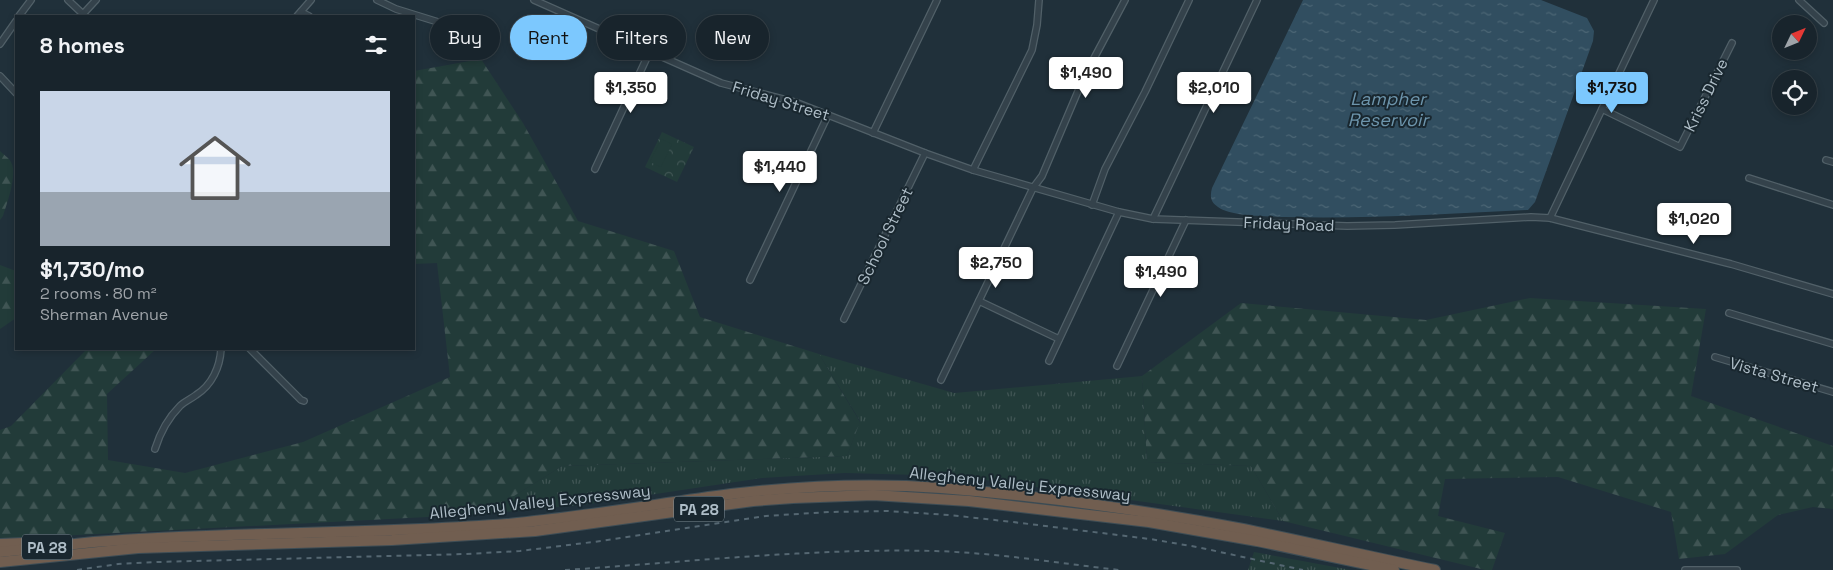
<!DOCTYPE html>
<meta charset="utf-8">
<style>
:root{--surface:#18242c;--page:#212c34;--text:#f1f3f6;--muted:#9fa4a9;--line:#364148;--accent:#7cc8fe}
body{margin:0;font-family:"Space Grotesk",sans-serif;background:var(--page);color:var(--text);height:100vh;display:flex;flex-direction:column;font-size:19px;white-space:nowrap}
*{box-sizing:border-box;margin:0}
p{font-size:16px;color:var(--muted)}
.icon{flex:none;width:28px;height:28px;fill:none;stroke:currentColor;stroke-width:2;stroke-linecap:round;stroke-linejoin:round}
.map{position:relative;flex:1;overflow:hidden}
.side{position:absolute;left:15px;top:15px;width:400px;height:335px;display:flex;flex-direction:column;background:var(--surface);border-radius:0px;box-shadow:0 2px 8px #0003,0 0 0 1px var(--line)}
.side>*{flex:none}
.hud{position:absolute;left:430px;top:15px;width:475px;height:45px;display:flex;gap:10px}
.needle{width:32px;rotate:47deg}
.controls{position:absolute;left:1772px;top:15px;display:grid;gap:10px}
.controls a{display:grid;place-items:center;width:45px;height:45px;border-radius:50%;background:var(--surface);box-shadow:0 2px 8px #0003,0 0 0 1px var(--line);font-size:25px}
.price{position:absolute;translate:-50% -42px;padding:0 11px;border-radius:5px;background:#fff;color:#222;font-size:16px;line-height:32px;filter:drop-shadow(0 1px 2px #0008)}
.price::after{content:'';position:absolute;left:50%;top:30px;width:15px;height:11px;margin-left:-8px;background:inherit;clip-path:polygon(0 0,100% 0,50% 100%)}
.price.active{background:var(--accent);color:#111}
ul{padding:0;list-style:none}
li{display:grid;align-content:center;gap:10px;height:265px;padding:0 25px}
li+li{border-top:1px solid var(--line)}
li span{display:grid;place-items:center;height:155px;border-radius:0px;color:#555}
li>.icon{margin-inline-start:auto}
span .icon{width:90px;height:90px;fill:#fffc;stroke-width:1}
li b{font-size:21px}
h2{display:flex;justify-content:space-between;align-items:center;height:60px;padding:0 25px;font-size:21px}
.chip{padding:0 18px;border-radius:22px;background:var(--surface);box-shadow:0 2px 8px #0003,0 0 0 1px var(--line);font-size:18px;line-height:45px}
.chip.active{background:var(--accent);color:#111}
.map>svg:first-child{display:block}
</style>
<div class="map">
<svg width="1833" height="570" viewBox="0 0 1833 570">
<defs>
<pattern id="grass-tufts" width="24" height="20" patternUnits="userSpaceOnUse" patternTransform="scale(1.25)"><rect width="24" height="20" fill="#223b39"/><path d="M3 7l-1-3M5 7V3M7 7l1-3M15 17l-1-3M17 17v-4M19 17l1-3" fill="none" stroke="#405554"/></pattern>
<pattern id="forest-firs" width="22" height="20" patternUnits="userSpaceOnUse" patternTransform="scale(1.25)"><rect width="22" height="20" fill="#223b39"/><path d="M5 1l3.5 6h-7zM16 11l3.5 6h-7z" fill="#405554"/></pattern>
<pattern id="park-crowns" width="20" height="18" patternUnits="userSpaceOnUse" patternTransform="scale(1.25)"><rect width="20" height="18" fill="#223b39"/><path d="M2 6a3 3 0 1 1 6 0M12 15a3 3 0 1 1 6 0" fill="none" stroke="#405554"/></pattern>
<pattern id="water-ripples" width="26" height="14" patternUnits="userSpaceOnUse" patternTransform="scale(1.25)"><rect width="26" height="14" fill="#314e60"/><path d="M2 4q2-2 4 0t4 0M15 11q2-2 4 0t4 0" fill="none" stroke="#4c6675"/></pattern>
</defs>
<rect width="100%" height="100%" fill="#20303a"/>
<g fill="url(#grass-tufts)">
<path d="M 819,354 L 954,393 L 1142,376 L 1147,462 L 1251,466 L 1283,521 L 956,476 L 845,473 L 762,478 L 589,504 L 485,514 L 562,466 L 847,456 L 860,421 Z"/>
<path d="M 1254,552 L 1351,570 L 1248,570 Z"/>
</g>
<g fill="url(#forest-firs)">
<path d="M 481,59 L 523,123 L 578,221 L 674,251 L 700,317 L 819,354 L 860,422 L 847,456 L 562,466 L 485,514 L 0,539 L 0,430 L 11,426 L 87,349 L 156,349 L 107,394 L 108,460 L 185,473 L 303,442 L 450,377 L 437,263 L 414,264 L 414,71 Z"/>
<path d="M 0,151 C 3,154 9,158 11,162 C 18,174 7,203 3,216 L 0,220 Z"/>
<path d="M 0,265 L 16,271 L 16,318 L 0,329 Z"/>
<path d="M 1530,298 L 1706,309 L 1691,396 L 1833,446 L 1833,509 L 1813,507 L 1778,515 L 1725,554 L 1679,559 L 1671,512 L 1558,477 L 1445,479 L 1438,516 L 1505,533 L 1492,570 L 1485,570 L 1283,521 L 1251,466 L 1147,462 L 1142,376 L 1241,303 L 1426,320 Z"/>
</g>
<path fill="url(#park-crowns)" d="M 662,132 L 694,147 L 677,182 L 645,167 Z"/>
<path fill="#223b39" d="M 661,139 L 672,144 L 661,167 L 650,162 Z"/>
<path fill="url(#water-ripples)" d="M 1303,0 L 1541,0 L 1587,18 L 1594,31 L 1593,41 L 1535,202 L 1528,210 C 1447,214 1366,219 1285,217 C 1267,216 1232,217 1218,207 C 1210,202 1210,196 1212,188 Z"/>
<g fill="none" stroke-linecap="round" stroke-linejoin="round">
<defs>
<g id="minor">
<path d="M 68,0 L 85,16"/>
<path d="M 377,0 L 396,9 L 451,26"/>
<path d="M 534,0 L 721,83 L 795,102 L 925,153 L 973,170 L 1119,212 L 1153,219 L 1347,226 L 1395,225 L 1531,217 L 1550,218 L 1731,264 L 1833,294"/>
<path d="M 1799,0 L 1824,23"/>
<path d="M 301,12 L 309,16"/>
<path d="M 83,14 L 96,0"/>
<path d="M 19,16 L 31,0"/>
<path d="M 297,16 L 311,0"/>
<path d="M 0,44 L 16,21"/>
<path d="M 0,76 L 16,93"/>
<path d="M 1602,109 L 1680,147 L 1732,43"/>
<path d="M 873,133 L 937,0"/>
<path d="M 1826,160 L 1833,162"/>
<path d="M 595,169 L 650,51"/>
<path d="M 973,170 L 1032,50 L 1037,25 L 1039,0"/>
<path d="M 1749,178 L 1833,205"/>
<path d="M 1092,205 L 1105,169 L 1145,92 L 1189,0"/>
<path d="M 1550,218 L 1654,0"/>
<path d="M 1153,219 L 1257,0"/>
<path d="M 750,280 L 828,115"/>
<path d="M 979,301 L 1059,339"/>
<path d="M 1729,313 L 1833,344"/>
<path d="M 844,319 L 925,153"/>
<path d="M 250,349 L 301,400 L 304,401"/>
<path d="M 1715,357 L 1833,392"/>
<path d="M 1049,361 L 1119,212"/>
<path d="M 1117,366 L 1186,220"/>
<path d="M 941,380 L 1033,188 L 1042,176 L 1084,77 L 1125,0"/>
<path d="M 155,449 C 160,433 168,418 180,406 C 185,401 191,399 196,395 C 212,385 220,367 221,349"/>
<path d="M 1685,570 L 1737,570"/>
</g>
<g id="motorway">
<path d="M 0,544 L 24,543"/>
<path d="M 0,552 C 31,549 63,545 94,542 C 231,531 370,535 507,524 C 582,517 656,504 731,494 C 800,486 871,483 941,488 C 1042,496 1144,510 1243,529 C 1307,542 1371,557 1435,570"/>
<path d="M 0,562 L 138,548 L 392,540 L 535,531 L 753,501 L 793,498 L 873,495 L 969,501 L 1149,522 L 1257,541 L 1394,570"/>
</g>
</defs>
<use href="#minor" stroke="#516068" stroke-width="8"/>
<use href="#motorway" stroke="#3e4d55" stroke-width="12"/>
<use href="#minor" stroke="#34424b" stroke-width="5.5"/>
<use href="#motorway" stroke="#715e50" stroke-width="10"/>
<g stroke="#556772" stroke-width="2" stroke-dasharray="5 5" stroke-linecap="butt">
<path d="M 77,570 L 118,564 L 157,562 L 466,554 L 520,551 L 601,541 L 766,516 L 829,512 L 887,511 L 949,515 L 1013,522 L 1150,539 L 1197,547 L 1303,570"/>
<path d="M 565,570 C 688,562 811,548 935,551 C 997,553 1058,563 1119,570"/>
</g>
</g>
<g text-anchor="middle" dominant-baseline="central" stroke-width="4" stroke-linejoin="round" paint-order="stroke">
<g fill="#19272f" stroke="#819099" stroke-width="1">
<rect x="674" y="496.5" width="50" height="25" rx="4"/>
<rect x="22" y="534.5" width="50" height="25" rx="4"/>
</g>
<g font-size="15" font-weight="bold" fill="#aebdc7">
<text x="699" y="509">PA 28</text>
<text x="47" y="547">PA 28</text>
</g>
<g font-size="16" fill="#aebdc7" stroke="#19272f">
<text transform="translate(1706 95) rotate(-64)">Kriss Drive</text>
<text transform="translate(781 101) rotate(17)">Friday Street</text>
<text transform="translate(1289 224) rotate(2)">Friday Road</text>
<text transform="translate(885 236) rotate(-64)">School Street</text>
<text transform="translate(1774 375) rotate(16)">Vista Street</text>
<text transform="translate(1020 484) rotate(6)">Allegheny Valley Expressway</text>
<text transform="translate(540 502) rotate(-6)">Allegheny Valley Expressway</text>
</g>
<g font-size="18" font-style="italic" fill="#6d95ac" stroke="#19272f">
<text x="1388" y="98">Lampher<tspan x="1388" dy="21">Reservoir</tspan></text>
</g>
</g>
</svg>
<div class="controls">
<a><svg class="needle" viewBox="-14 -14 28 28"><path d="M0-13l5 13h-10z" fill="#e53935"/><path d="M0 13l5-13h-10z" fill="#9fa4a9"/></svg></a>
<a><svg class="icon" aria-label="locate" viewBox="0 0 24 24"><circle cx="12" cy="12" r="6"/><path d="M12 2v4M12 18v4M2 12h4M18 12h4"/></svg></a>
</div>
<b class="price" style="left:1086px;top:99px">$1,490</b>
<b class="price" style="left:631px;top:114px">$1,350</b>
<b class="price" style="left:1214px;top:114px">$2,010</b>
<b class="price active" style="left:1612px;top:114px">$1,730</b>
<b class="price" style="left:780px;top:193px">$1,440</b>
<b class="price" style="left:1694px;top:245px">$1,020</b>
<b class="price" style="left:996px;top:289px">$2,750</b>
<b class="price" style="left:1161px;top:298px">$1,490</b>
<div class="hud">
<a class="chip">Buy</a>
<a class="chip active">Rent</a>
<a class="chip">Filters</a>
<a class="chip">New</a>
</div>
<section class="side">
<h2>8 homes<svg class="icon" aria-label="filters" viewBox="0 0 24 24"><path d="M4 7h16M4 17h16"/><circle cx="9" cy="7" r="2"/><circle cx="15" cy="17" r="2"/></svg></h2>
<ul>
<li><span style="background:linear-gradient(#c9d6e8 65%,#9aa5b1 0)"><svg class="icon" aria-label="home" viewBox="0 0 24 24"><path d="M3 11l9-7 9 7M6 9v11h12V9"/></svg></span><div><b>$1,730/mo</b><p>2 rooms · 80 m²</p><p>Sherman Avenue</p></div></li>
</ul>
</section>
</div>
